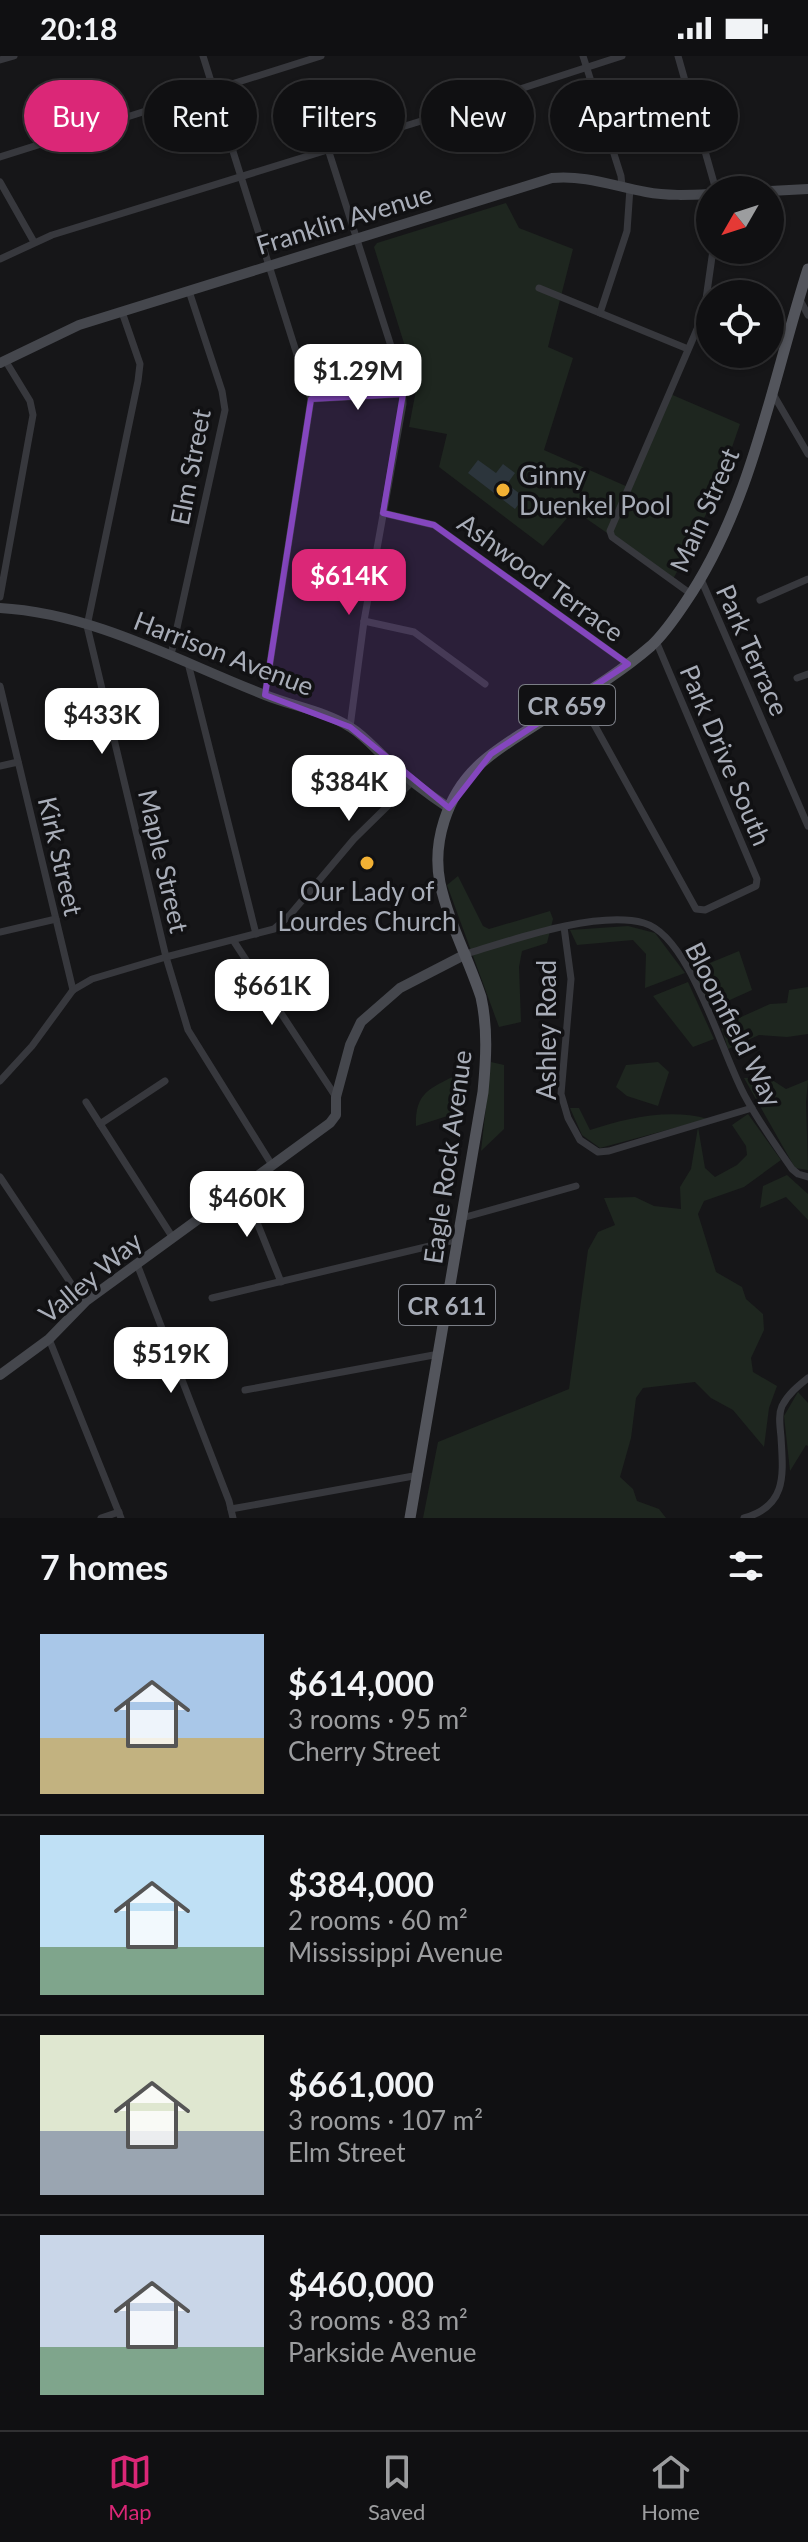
<!DOCTYPE html>
<meta charset="utf-8">
<style>
:root{--surface:#101012;--page:#1e1e20;--text:#f1f3f6;--muted:#9c9d9f;--line:#303032;--accent:#db2777}
body{margin:0;font-family:Lato,sans-serif;background:var(--page);color:var(--text);height:100vh;display:flex;flex-direction:column;font-size:30px;white-space:nowrap}
*{box-sizing:border-box;margin:0}
p{font-size:26px;color:var(--muted)}
.icon{flex:none;width:44px;height:44px;fill:none;stroke:currentColor;stroke-width:2;stroke-linecap:round;stroke-linejoin:round}
.map{position:relative;height:1462px;overflow:hidden}
.panel{display:flex;flex-direction:column;background:var(--surface);flex:1}
.panel>*{flex:none}
.hud{position:absolute;left:24px;top:24px;width:760px;height:72px;display:flex;gap:16px}
.needle{width:52px;rotate:231deg}
.fabs{position:absolute;left:696px;top:120px;display:grid;gap:16px}
.fabs a{display:grid;place-items:center;width:88px;height:88px;border-radius:50%;background:var(--surface);box-shadow:0 2px 6px #0004,0 0 0 2px var(--line);font-size:40px}
.price{position:absolute;translate:-50% -68px;padding:0 18px;border-radius:16px;background:#fff;color:#222;font-size:26px;line-height:52px;filter:drop-shadow(0 2px 4px #0008)}
.price::after{content:'';position:absolute;left:50%;top:48px;width:24px;height:18px;margin-left:-12px;background:inherit;clip-path:polygon(0 0,100% 0,50% 100%)}
.price.on{background:var(--accent);color:#fff}
ul{padding:0;list-style:none}
li{display:flex;align-items:center;gap:24px;height:200px;padding:0 40px}
li+li{border-top:2px solid var(--line)}
li span{display:grid;place-items:center;flex:none;width:224px;height:160px;border-radius:0px;color:#555}
li>.icon{margin-inline-start:auto}
span .icon{width:96px;height:96px;fill:#fffc;stroke-width:1}
li b{font-size:34px}
h2{display:flex;justify-content:space-between;align-items:center;height:96px;padding:0 40px;font-size:34px}
.chip{padding:0 28px;border-radius:36px;background:var(--surface);box-shadow:0 2px 6px #0004,0 0 0 2px var(--line);font-size:28px;line-height:72px}
.chip.on{background:var(--accent);color:#fff}
.status{display:flex;justify-content:space-between;align-items:center;height:56px;padding:0 40px;background:var(--surface);direction:ltr}
.status svg{height:22px;fill:currentColor}
.tab-bar{display:flex;justify-content:space-around;align-items:center;height:112px;border-top:2px solid var(--line);background:var(--surface);font-size:22px;color:var(--muted)}
.tab-bar a{display:grid;justify-items:center;gap:4px}
.tab-bar .on{color:var(--accent)}
.map>svg:first-child{display:block}
</style>
<div class="status"><b>20:18</b><svg viewBox="0 0 49 12"><path d="M0 12V9h3v3zM5 12V6h3v6zM10 12V3h3v9zM15 12V0h3v12zM26 1h20v11H26zM47 4h2v5h-2z"/></svg></div>
<div class="map">
<svg width="808" height="1462" viewBox="0 0 808 1462">
<rect width="100%" height="100%" fill="#161618"/>
<g fill="#1e261f">
<path d="M 506,147 L 519,172 L 573,193 L 548,291 L 573,302 L 544,394 L 628,431 L 668,337 L 740,368 C 722,422 702,474 673,523 L 574,454 L 543,490 L 439,411 L 447,378 L 409,371 L 417,329 L 374,191 L 377,187 Z"/>
<path d="M 458,820 L 483,870 L 489,873 L 550,855 L 553,863 L 547,887 L 522,895 L 519,911 L 521,966 L 499,971 L 447,829 Z"/>
<path d="M 628,870 L 655,877 L 685,917 L 645,932 L 646,898 L 633,884 L 577,889 L 570,874 Z"/>
<path d="M 739,895 L 752,934 L 710,953 L 693,914 Z"/>
<path d="M 688,926 L 714,983 L 693,991 L 653,940 Z"/>
<path d="M 808,931 L 808,978 L 787,981 L 759,979 L 728,993 L 721,970 L 770,948 L 787,947 L 789,934 Z"/>
<path d="M 491,1006 L 504,1009 L 504,1073 L 481,1095 Z"/>
<path d="M 658,1006 L 669,1016 L 658,1050 L 627,1040 L 616,1031 L 626,1009 Z"/>
<path d="M 456,1019 L 459,1054 L 457,1057 L 416,1070 C 415,1036 430,1033 456,1019 Z"/>
<path d="M 744,1022 L 769,1022 L 786,1033 L 808,1024 L 806,1046 L 808,1114 L 795,1112 Z"/>
<path d="M 570,1052 L 579,1052 L 590,1074 C 627,1062 669,1052 708,1063 L 600,1092 L 582,1079 Z"/>
<path d="M 748,1058 L 781,1104 L 744,1131 L 704,1145 L 698,1158 L 716,1216 L 742,1231 L 746,1243 L 763,1258 L 764,1274 L 751,1302 L 753,1316 L 777,1330 L 769,1352 L 764,1391 L 733,1354 L 711,1342 L 695,1326 L 643,1332 L 636,1342 L 631,1382 L 620,1421 L 633,1433 L 637,1445 L 659,1453 L 666,1462 L 423,1462 L 438,1386 L 569,1333 L 588,1194 L 598,1176 L 615,1169 L 604,1142 L 635,1141 L 654,1150 L 681,1153 L 680,1131 L 691,1113 L 698,1071 L 705,1112 L 715,1121 L 737,1109 L 747,1099 L 746,1090 L 732,1069 Z"/>
<path d="M 787,1119 L 808,1138 L 808,1164 L 786,1141 L 760,1152 L 763,1130 Z"/>
<path d="M 798,1336 L 808,1347 L 808,1390 L 806,1389 L 790,1415 L 784,1360 Z"/>
</g>
<path fill="#2c353c" d="M 478,404 L 496,417 L 503,408 L 515,417 L 507,428 L 524,441 L 515,453 L 468,417 Z"/>
<g fill="none" stroke-linecap="round" stroke-linejoin="round">
<g stroke="#37383d" stroke-width="7">
<path d="M 203,0 L 311,343 L 265,639"/>
<path d="M 583,0 L 621,120 L 622,130"/>
<path d="M 678,0 L 716,134"/>
<path d="M 0,4 L 14,0"/>
<path d="M 328,93 L 398,312 L 402,328 L 403,348 L 364,565 L 350,671"/>
<path d="M 0,101 L 321,0"/>
<path d="M 0,126 L 34,186"/>
<path d="M 0,203 L 52,179 L 418,66 L 622,0"/>
<path d="M 539,232 L 688,293"/>
<path d="M 800,244 L 808,259"/>
<path d="M 122,256 L 140,308 L 138,325 L 87,570 L 166,901 L 188,974 L 272,1109"/>
<path d="M 600,257 L 627,175 L 630,132"/>
<path d="M 773,338 L 808,398"/>
<path d="M 311,343 L 403,338"/>
<path d="M 383,457 L 434,469 L 628,608"/>
<path d="M 700,521 L 808,770"/>
<path d="M 691,538 L 612,481 L 610,475 L 704,257 L 713,194"/>
<path d="M 0,541 L 33,359 L 30,345 L 5,304"/>
<path d="M 760,544 L 808,523"/>
<path d="M 364,565 L 414,576 L 485,628"/>
<path d="M 171,599 L 225,354 L 222,335 L 189,235"/>
<path d="M 188,607 L 256,878"/>
<path d="M 797,622 L 808,618"/>
<path d="M 0,630 L 73,934"/>
<path d="M 579,641 L 696,853 L 705,854 L 756,830 L 757,823 L 656,585"/>
<path d="M 0,710 L 18,706"/>
<path d="M 564,871 L 571,923 L 561,1038 L 568,1062 L 580,1084 L 598,1096 L 609,1095 L 752,1052"/>
<path d="M 0,876 L 56,863"/>
<path d="M 233,884 L 336,1041"/>
<path d="M 466,898 C 512,884 597,854 644,867 C 691,880 722,1000 746,1042 C 759,1066 776,1090 792,1113 L 798,1118 L 808,1121"/>
<path d="M 0,1025 L 32,990 L 73,934 L 92,923 L 166,901 L 274,873 L 289,860 L 354,783 L 412,726"/>
<path d="M 86,1046 L 173,1182"/>
<path d="M 100,1068 L 165,1025"/>
<path d="M 0,1121 L 84,1247"/>
<path d="M 242,1129 L 281,1226"/>
<path d="M 462,1162 L 576,1130"/>
<path d="M 137,1208 L 229,1445 L 233,1462"/>
<path d="M 212,1242 L 459,1183"/>
<path d="M 49,1283 L 121,1462"/>
<path d="M 245,1334 L 439,1298"/>
<path d="M 231,1453 L 419,1419"/>
<path d="M 101,1462 L 119,1456"/>
<path d="M 744,1462 C 788,1450 783,1417 781,1381 C 780,1370 778,1359 782,1350 C 788,1338 798,1330 808,1322"/>
</g>
<g stroke="#45474d" stroke-width="10">
<path d="M 770,135 L 808,133"/>
<path d="M 0,307 L 79,269 L 552,122 C 586,119 613,130 646,136 C 667,140 689,139 710,138"/>
<path d="M 0,552 C 93,557 180,606 265,639 C 292,650 325,655 350,671 C 365,680 378,696 391,707 C 409,724 428,738 449,752"/>
<path d="M 0,1319 L 49,1283 L 86,1245 L 330,1067 L 336,1059 L 336,1041 L 350,989 L 361,966 L 400,932 L 466,898"/>
</g>
<path stroke="#53555c" stroke-width="11" d="M 410,1462 L 483,1036 C 486,1004 488,973 481,941 C 469,904 448,865 440,827 C 432,786 447,740 477,711 C 491,697 509,686 526,675 C 567,648 613,623 651,590 C 664,578 675,562 685,547 C 752,449 772,325 808,213"/>
</g>
<path fill="#8446be" fill-opacity="0.2" stroke="#8446be" stroke-width="6" stroke-linejoin="round" d="M 403,338 L 383,457 L 434,469 L 628,608 L 491,698 L 449,752 L 350,671 L 265,639 L 311,343 Z"/>
<g fill="#f2b134" stroke="#111113" stroke-width="3">
<circle cx="503" cy="434" r="8"/>
<circle cx="367" cy="807" r="8"/>
</g>
<g text-anchor="middle" dominant-baseline="central" stroke-width="7" stroke-linejoin="round" paint-order="stroke">
<g fill="#111113" stroke="#7b7e86" stroke-width="2">
<rect x="519" y="629" width="96" height="40" rx="6"/>
<rect x="399" y="1229" width="96" height="40" rx="6"/>
</g>
<g font-size="24" font-weight="bold" fill="#a8adb8">
<text x="567" y="649">CR 659</text>
<text x="447" y="1249">CR 611</text>
</g>
<g font-size="26" fill="#a8adb8" stroke="#111113">
<text transform="translate(344 163) rotate(-17)">Franklin Avenue</text>
<text transform="translate(190 411) rotate(-79)">Elm Street</text>
<text transform="translate(704 454) rotate(-66)">Main Street</text>
<text transform="translate(541 521) rotate(36)">Ashwood Terrace</text>
<text transform="translate(753 594) rotate(66)">Park Terrace</text>
<text transform="translate(224 597) rotate(21)">Harrison Avenue</text>
<text transform="translate(726 699) rotate(67)">Park Drive South</text>
<text transform="translate(61 800) rotate(77)">Kirk Street</text>
<text transform="translate(164 805) rotate(77)">Maple Street</text>
<text transform="translate(734 968) rotate(63)">Bloomfield Way</text>
<text transform="translate(546 974) rotate(-90)">Ashley Road</text>
<text transform="translate(447 1101) rotate(-82)">Eagle Rock Avenue</text>
<text transform="translate(90 1221) rotate(-40)">Valley Way</text>
</g>
<g font-size="26" fill="#a8adb8" stroke="#111113" text-anchor="start">
<text x="519" y="419">Ginny<tspan x="519" dy="30">Duenkel Pool</tspan></text>
<text x="367" y="835" text-anchor="middle">Our Lady of<tspan x="367" dy="30">Lourdes Church</tspan></text>
</g>
</g>
</svg>
<div class="fabs">
<a><svg class="needle" viewBox="-14 -14 28 28"><path d="M0-13l5 13h-10z" fill="#e53935"/><path d="M0 13l5-13h-10z" fill="#9c9d9f"/></svg></a>
<a><svg class="icon" aria-label="locate" viewBox="0 0 24 24"><circle cx="12" cy="12" r="6"/><path d="M12 2v4M12 18v4M2 12h4M18 12h4"/></svg></a>
</div>
<b class="price" style="left:358px;top:356px">$1.29M</b>
<b class="price on" style="left:349px;top:561px">$614K</b>
<b class="price" style="left:102px;top:700px">$433K</b>
<b class="price" style="left:349px;top:767px">$384K</b>
<b class="price" style="left:272px;top:971px">$661K</b>
<b class="price" style="left:247px;top:1183px">$460K</b>
<b class="price" style="left:171px;top:1339px">$519K</b>
<div class="hud">
<a class="chip on">Buy</a>
<a class="chip">Rent</a>
<a class="chip">Filters</a>
<a class="chip">New</a>
<a class="chip">Apartment</a>
</div>
</div>
<section class="panel">
<h2>7 homes<svg class="icon" aria-label="filters" viewBox="0 0 24 24"><path d="M4 7h16M4 17h16"/><circle cx="9" cy="7" r="2"/><circle cx="15" cy="17" r="2"/></svg></h2>
<ul>
<li><span style="background:linear-gradient(#a9c7e8 65%,#c2b280 0)"><svg class="icon" aria-label="home" viewBox="0 0 24 24"><path d="M3 11l9-7 9 7M6 9v11h12V9"/></svg></span><div><b>$614,000</b><p>3 rooms · 95 m²</p><p>Cherry Street</p></div></li>
<li><span style="background:linear-gradient(#bfe0f5 70%,#7fa58c 0)"><svg class="icon" aria-label="home" viewBox="0 0 24 24"><path d="M3 11l9-7 9 7M6 9v11h12V9"/></svg></span><div><b>$384,000</b><p>2 rooms · 60 m²</p><p>Mississippi Avenue</p></div></li>
<li><span style="background:linear-gradient(#dfe7d0 60%,#9aa5b1 0)"><svg class="icon" aria-label="home" viewBox="0 0 24 24"><path d="M3 11l9-7 9 7M6 9v11h12V9"/></svg></span><div><b>$661,000</b><p>3 rooms · 107 m²</p><p>Elm Street</p></div></li>
<li><span style="background:linear-gradient(#c9d6e8 70%,#7fa58c 0)"><svg class="icon" aria-label="home" viewBox="0 0 24 24"><path d="M3 11l9-7 9 7M6 9v11h12V9"/></svg></span><div><b>$460,000</b><p>3 rooms · 83 m²</p><p>Parkside Avenue</p></div></li>
</ul>
</section>
<nav class="tab-bar">
<a class="on"><svg class="icon" aria-label="map" viewBox="0 0 24 24"><path d="M3 6l6-2 6 2 6-2v14l-6 2-6-2-6 2zM9 4v14M15 6v14"/></svg>Map</a>
<a><svg class="icon" aria-label="saved" viewBox="0 0 24 24"><path d="M7 4h10v16l-5-4-5 4z"/></svg>Saved</a>
<a><svg class="icon" aria-label="home" viewBox="0 0 24 24"><path d="M3 11l9-7 9 7M6 9v11h12V9"/></svg>Home</a>
</nav>
